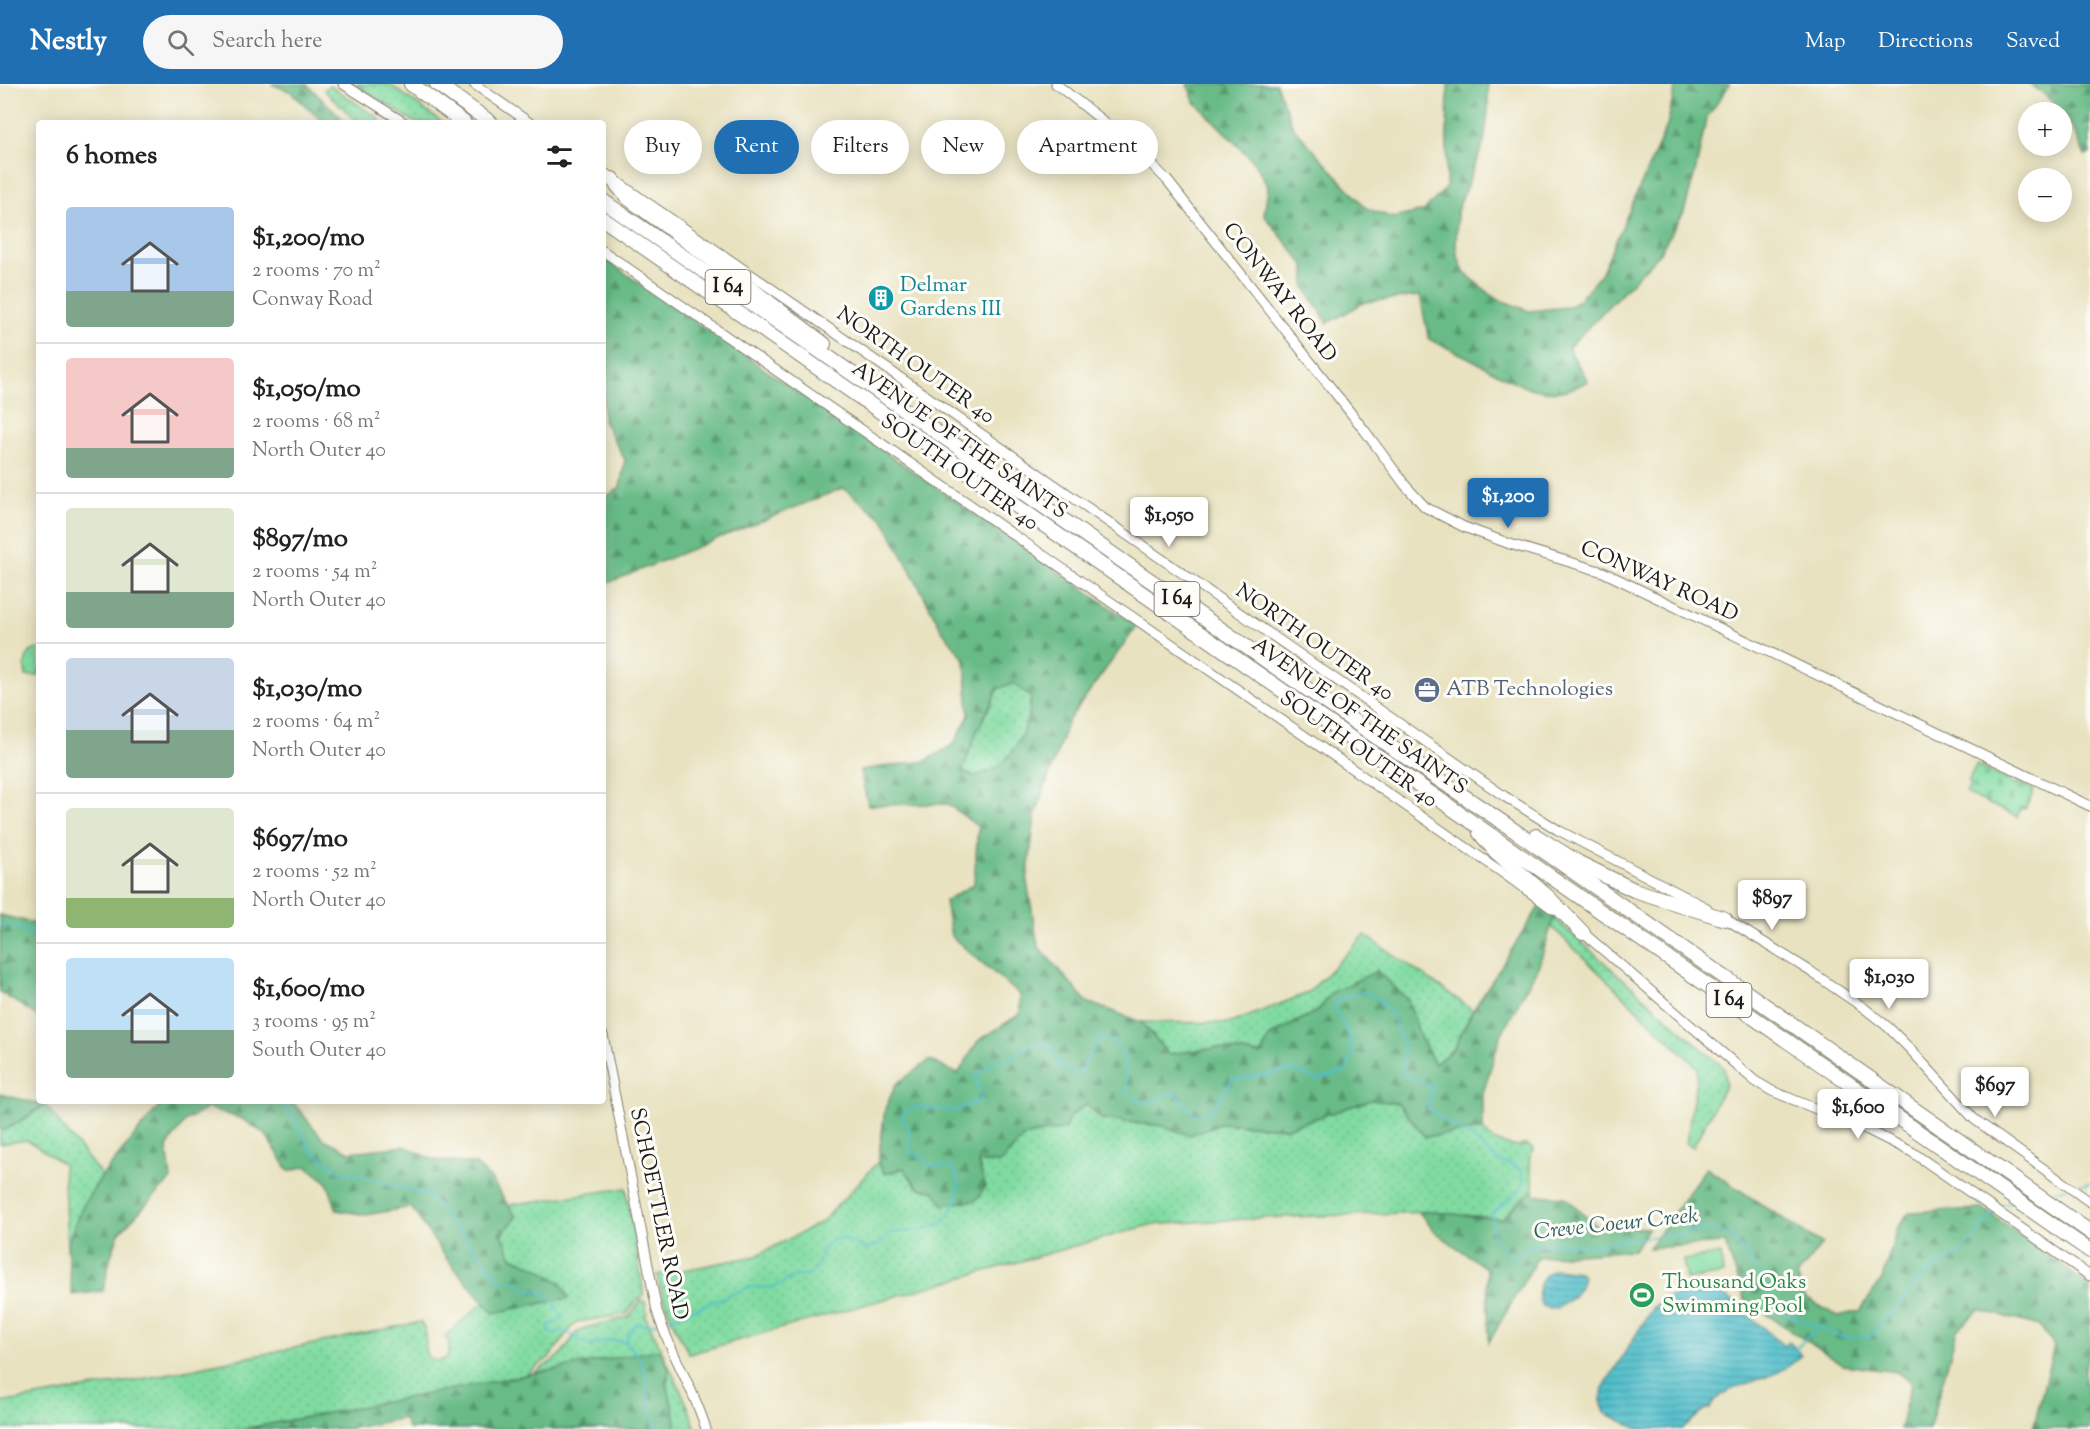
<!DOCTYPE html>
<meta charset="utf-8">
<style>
:root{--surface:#fff;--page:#f6f6f6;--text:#222;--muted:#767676;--line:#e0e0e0;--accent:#1f6fb2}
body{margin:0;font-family:"Sorts Mill Goudy",serif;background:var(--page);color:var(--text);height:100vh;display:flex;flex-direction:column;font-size:22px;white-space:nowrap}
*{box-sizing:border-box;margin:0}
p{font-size:20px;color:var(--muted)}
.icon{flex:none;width:33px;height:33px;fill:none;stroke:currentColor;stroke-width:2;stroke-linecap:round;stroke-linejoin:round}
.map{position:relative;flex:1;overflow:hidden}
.sheet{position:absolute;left:36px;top:36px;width:570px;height:984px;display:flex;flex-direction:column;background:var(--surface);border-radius:6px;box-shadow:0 3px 15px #0003}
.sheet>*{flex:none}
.banner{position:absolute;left:624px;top:36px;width:570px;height:54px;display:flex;gap:12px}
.fabs{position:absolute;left:2018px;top:18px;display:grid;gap:12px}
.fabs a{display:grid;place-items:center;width:54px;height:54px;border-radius:50%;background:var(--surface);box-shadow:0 3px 15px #0003;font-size:30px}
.price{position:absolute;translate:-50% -51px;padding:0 14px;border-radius:6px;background:#fff;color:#222;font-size:20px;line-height:39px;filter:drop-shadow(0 2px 3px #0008)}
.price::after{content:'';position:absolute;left:50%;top:36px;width:18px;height:14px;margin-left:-9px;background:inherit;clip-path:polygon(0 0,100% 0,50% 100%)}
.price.on{background:var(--accent);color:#fff}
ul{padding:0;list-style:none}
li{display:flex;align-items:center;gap:18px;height:150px;padding:0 30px}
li+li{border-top:2px solid var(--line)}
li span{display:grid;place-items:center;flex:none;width:168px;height:120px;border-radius:6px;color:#555}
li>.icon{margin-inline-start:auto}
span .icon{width:72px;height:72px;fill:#fffc;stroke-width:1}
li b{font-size:26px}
h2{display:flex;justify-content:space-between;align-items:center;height:72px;padding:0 30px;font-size:26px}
.tag{padding:0 21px;border-radius:27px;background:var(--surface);box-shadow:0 3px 15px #0003;font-size:21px;line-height:54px}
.tag.on{background:var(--accent);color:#fff}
header{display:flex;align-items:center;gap:36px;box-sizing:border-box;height:84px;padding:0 30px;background:var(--accent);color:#fff}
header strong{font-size:28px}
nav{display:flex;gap:33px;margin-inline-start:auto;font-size:21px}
.search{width:420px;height:54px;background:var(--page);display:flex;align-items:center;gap:15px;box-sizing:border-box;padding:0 21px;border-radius:33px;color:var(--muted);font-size:22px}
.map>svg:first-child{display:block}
</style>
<header>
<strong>Nestly</strong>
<div class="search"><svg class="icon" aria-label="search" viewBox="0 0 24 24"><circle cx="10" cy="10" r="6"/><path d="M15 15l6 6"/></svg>Search here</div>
<nav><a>Map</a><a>Directions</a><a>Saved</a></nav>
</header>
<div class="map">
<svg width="2090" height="1345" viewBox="0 0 2090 1345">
<defs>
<pattern id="grass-dots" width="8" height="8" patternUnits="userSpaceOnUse" patternTransform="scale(1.5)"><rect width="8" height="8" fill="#80dba1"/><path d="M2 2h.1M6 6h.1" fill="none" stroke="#6ebb8a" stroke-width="1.8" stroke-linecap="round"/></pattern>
<pattern id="forest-firs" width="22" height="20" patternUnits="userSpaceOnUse" patternTransform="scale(1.5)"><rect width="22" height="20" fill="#68bb87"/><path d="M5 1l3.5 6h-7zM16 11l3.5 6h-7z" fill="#55976e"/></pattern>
<pattern id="cemetery-stones" width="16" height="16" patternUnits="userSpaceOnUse" patternTransform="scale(1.5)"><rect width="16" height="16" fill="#80dba1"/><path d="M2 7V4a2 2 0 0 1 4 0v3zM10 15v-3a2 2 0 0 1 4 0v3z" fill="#6ebb8a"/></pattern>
<pattern id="park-crowns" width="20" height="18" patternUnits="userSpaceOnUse" patternTransform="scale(1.5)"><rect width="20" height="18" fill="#80dba1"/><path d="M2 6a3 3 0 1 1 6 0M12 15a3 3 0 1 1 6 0" fill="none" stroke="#6ebb8a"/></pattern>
<pattern id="water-rules" width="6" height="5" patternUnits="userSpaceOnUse" patternTransform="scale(1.5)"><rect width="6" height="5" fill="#50beca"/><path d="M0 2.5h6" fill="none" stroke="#429aa3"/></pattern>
</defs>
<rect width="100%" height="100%" fill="#fdfcf7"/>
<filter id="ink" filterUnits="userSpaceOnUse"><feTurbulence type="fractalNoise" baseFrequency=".0167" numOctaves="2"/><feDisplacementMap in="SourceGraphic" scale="12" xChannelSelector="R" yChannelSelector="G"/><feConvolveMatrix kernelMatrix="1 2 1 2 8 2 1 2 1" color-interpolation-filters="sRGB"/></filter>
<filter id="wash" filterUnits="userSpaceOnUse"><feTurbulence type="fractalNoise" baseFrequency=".008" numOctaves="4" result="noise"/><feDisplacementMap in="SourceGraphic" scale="24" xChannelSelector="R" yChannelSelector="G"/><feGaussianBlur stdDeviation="1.35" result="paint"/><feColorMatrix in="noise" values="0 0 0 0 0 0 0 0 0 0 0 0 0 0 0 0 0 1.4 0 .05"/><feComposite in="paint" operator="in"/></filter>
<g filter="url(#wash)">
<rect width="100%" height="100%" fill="#e8e2c0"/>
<g fill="url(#grass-dots)" stroke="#4e7c5e" stroke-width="1.5">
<path d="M 355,0 L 389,0 L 443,39 L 416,39 Z"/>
<path d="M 329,1 L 377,33 L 381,39 L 359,39 L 324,6 Z"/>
<path d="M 1014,599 L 1031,614 C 1029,640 1018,668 996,684 C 990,688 981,690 974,692 L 962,688 L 978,645 L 999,604 Z"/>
<path d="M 1554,834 L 1724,984 L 1726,1000 L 1693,1063 L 1686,1060 L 1698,984 L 1551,842 Z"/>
<path d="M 1365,851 L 1473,926 L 1454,964 L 1435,980 L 1420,953 L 1408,916 L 1331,909 L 1319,926 L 1270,952 L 1261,971 L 1217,964 L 1168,970 L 1141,938 L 1231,939 L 1308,909 Z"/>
<path d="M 1371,1016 L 1398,1019 L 1425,1053 L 1483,1045 C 1493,1060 1508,1064 1526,1061 L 1534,1065 L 1529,1075 L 1534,1106 L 1523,1114 L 1502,1135 L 1432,1128 L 1261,1134 L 1150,1141 L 689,1270 C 675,1244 664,1220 657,1191 L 756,1172 L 822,1138 L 878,1078 L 885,1090 L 904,1084 L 917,1103 L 935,1108 L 985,1103 L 978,1078 L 1000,1079 L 1025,1052 L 1064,1045 L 1069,1033 L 1087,1020 L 1101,1035 L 1162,1042 L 1190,1051 L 1222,1039 L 1286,1044 Z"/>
<path d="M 45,1021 L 102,1092 L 82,1123 L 67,1161 L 63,1080 L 27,1056 L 0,1060 L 0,1045 L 6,1046 Z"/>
<path d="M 626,1104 L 644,1211 L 636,1217 L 627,1230 L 578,1238 L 571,1244 L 550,1273 L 524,1292 L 244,1345 L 0,1345 L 0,1319 L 132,1297 L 420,1238 C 423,1242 426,1246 426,1252 C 427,1258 423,1265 427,1271 C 432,1278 443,1279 448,1271 C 450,1267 449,1261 448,1256 L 444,1253 L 484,1218 L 494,1229 L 561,1199 L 539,1185 L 512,1173 L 502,1151 L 516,1133 L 508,1121 Z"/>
<path d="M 641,1216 L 645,1218 L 647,1229 L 645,1231 L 686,1318 L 696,1345 L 676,1345 C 677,1324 663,1306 669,1286 L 533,1290 L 560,1272 L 577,1248 L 585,1244 L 629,1233 Z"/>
</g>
<g fill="url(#forest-firs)" stroke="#426c52" stroke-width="1.5" fill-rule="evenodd">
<path d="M 271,0 L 306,0 L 347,39 L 324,39 L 290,7 Z"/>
<path d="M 1187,0 L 1276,0 L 1293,43 L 1366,124 L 1393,134 L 1424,127 L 1446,104 L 1448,0 L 1488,0 L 1488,28 L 1484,58 L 1457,127 L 1456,167 L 1464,188 L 1495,214 L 1529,227 L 1567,223 L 1579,216 L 1601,190 L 1667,42 L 1676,0 L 1730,0 L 1706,35 L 1696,85 L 1684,128 L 1658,171 L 1568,264 L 1588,297 C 1582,300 1574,304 1567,306 C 1532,314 1500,290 1471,275 C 1457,268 1443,262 1429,255 L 1420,212 L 1365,218 L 1328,239 L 1305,204 L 1305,182 L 1264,131 L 1268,103 L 1255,79 L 1194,17 Z"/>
<path d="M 2030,0 L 2090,0 L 2090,70 L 2085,72 C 2071,36 2062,22 2030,0 Z"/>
<path d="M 603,174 L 1137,542 L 1068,637 L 1035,732 L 1027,798 L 1038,862 L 1087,918 L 1141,938 L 1168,970 L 1217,964 L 1261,971 L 1270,952 L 1319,926 L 1331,909 L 1377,887 L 1408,916 L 1420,953 L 1435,980 L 1454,964 L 1473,926 L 1539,823 L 1554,834 L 1539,881 L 1500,953 L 1483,1009 L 1483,1045 L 1425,1053 L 1398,1019 L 1371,1016 L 1286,1044 L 1222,1039 L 1190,1051 L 1162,1042 L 1101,1035 L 1087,1020 L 1069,1033 L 1065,1045 L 1025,1052 L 1000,1079 L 978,1078 L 985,1103 L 976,1116 L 944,1121 L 935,1108 L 917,1103 L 904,1084 L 885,1090 L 878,1078 L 885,1025 L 896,1000 L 930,976 L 958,990 L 978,957 L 1020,930 L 1020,911 L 951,852 L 945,817 L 974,800 L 978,743 L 948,720 L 868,721 L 860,686 L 926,677 L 954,660 L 969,631 L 965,576 L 942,546 L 883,435 L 843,404 L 603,501 L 603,415 L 620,403 L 625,376 L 603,336 ZM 1014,599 L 1031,614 C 1029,640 1018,668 996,684 C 990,688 981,690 974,692 L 962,688 L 978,645 L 999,604 Z"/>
<path d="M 0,831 L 33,839 L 39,842 L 39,933 L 0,908 Z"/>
<path d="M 0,1010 L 45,1021 L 6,1046 L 0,1045 Z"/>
<path d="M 163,1017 L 292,1017 L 322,1054 L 350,1068 L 405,1062 L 434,1076 L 475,1080 L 490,1094 L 516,1133 L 502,1151 L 512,1173 L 539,1185 L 561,1199 L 569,1214 L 493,1229 L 446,1174 L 411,1123 L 366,1131 L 337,1126 L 327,1098 L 306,1082 L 289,1087 L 266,1051 L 242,1035 L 208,1024 L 186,1036 L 167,1063 L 171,1095 L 119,1149 L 110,1175 L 103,1207 L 72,1211 L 67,1161 L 82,1123 L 102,1092 Z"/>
<path d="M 1706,1084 L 1822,1160 L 1797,1192 L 1805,1214 L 1838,1232 L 1860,1227 L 1882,1195 L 1897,1145 L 1909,1128 L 1984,1125 L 2090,1202 L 2090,1261 L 2085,1284 L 2085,1296 L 2090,1328 L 2090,1345 L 2033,1345 L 2054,1262 L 2040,1242 L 1979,1226 L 1957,1246 L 1929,1345 L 1900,1345 L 1911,1299 L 1897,1288 L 1843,1281 L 1745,1216 L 1725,1159 L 1649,1164 C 1669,1138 1686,1110 1706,1084 Z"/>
<path d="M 1534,1106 L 1535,1111 L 1565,1113 L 1597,1142 L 1648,1144 L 1634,1166 L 1538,1173 L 1489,1258 L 1487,1185 L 1434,1147 L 1419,1128 L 1432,1128 L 1502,1135 L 1523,1114 Z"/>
<path d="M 661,1265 L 669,1286 L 666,1297 L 676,1337 L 676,1345 L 408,1345 L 404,1334 L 349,1345 L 244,1345 Z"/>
</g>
<path fill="url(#cemetery-stones)" stroke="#4e7c5e" stroke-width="1.5" d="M 1976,681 L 2016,700 L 2018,698 L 2034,706 L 2025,725 L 2021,724 L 2017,733 L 1966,709 L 1970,699 L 1968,698 Z"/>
<path fill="url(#park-crowns)" stroke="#4e7c5e" stroke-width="1.5" d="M 39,565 L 39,592 L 26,592 C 24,580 25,566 39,565 Z"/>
<path fill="#80dba1" stroke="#4e7c5e" stroke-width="1.5" d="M 1721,1170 L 1723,1190 L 1686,1196 L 1683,1176 Z"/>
<g fill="url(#water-rules)" stroke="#366d73" stroke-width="1.5">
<path d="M 1557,1185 L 1579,1188 L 1583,1192 C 1581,1208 1569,1217 1556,1225 L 1542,1222 C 1534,1208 1541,1188 1557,1185 Z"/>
<path d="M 1698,1206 L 1712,1207 L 1729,1214 L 1784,1262 L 1789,1258 L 1802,1271 C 1795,1278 1783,1287 1774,1290 C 1758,1297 1715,1306 1710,1325 L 1706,1325 L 1682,1345 L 1638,1345 L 1605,1329 L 1601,1316 L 1603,1304 L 1653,1223 L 1669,1213 Z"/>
</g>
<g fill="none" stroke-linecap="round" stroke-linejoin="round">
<g stroke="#50beca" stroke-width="2">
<path d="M 0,840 L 39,850"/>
<path d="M 283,1017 L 312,1067 L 338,1086 L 428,1111 L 501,1197 L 515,1197 L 529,1208 C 547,1203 555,1220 563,1233 L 559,1238 L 549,1241 L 549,1249 L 567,1248 L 589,1262 L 610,1256 L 625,1258"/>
<path d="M 2074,1102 L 2090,1099"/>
<path d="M 2045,1110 L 2066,1104"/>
<path d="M 1997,1124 L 1999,1122 L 2011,1119"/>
<path d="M 663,1238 L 749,1203 C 755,1203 761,1203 767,1204 C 777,1205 785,1196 793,1193 C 800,1191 811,1192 815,1186 C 818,1182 818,1177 820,1173 C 832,1144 845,1155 865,1165 L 879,1161 L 890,1149 C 906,1147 922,1148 937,1141 C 951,1135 961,1111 958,1096 C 958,1092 954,1087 952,1083 L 928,1081 L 922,1072 L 910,1069 L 909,1045 L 903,1037 L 903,1027 L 918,1023 L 955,1027 L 982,1015 L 975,993 L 994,977 L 1009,975 L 1030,960 L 1050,960 L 1060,983 L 1079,990 L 1101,952 L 1119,962 L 1125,975 L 1126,1008 C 1146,1024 1152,1019 1174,1008 L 1182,1015 L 1194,1030 L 1208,1031 L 1232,996 L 1294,986 L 1317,996 L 1346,987 L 1353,970 L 1349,951 L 1334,924 L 1338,915 L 1362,908 L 1377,913 L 1392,931 L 1404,964 L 1403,990 L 1433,1002 L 1428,1025 L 1472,1054 L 1500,1078 L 1510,1080 L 1521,1086 C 1521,1090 1524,1098 1523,1101 C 1520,1109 1499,1123 1492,1130 L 1493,1154 C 1502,1160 1504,1168 1513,1174 C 1518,1170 1524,1166 1529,1163 C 1557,1152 1588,1167 1615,1157 L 1707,1146 L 1730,1151 L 1759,1188 L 1776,1225 L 1842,1253 L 1869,1254 L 1928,1187 L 1963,1168 L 1993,1129"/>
<path d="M 1795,1265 L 1817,1244"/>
<path d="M 655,1345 L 642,1277 L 626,1258 L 629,1248 L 637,1239 L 642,1241 L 658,1239"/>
</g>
</g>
</g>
<g filter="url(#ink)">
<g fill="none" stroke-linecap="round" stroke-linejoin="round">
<defs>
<g id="tertiary">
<path d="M 343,0 L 405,39"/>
<path d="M 474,0 L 530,39"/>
<path d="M 1056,0 L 1132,60 L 1167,96 L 1365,347 L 1405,401 L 1425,423 L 1464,443 L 1510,460 L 1603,488 L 2090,722"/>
<path d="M 603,88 L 1504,712 L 1558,746 L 1707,824"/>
<path d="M 603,167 L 1503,789 L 1553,825"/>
<path d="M 1721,832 L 1810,887 L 1864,924 L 1888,943 L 1910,965 L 1974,1035 L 2090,1118"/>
<path d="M 1580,846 L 1755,997 L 1772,1007 L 1868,1046 L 1912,1068 L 2090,1192"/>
<path d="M 603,951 L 657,1227 C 669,1268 694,1304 706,1345"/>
</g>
<g id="motorway">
<path d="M 411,0 L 464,39"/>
<path d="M 437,0 L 491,39"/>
<path d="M 612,95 L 628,114 L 725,185 L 824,260"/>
<path d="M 603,117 L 1388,661 L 1502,738 L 2090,1148"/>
<path d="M 603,135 L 2090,1167"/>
<path d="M 1480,749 L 1496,768 L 1547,812 L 1583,849"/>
<path d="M 1536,752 L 1579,779 L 1634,806 L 1725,835"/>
</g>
</defs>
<use href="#tertiary" stroke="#827f6e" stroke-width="11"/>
<use href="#motorway" stroke="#827f6e" stroke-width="16"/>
<use href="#tertiary" stroke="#fff" stroke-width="9"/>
<use href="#motorway" stroke="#fff" stroke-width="14"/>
</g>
</g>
<defs>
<symbol id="building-disc" viewBox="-11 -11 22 22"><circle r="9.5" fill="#0f9aa8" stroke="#fdfcf7"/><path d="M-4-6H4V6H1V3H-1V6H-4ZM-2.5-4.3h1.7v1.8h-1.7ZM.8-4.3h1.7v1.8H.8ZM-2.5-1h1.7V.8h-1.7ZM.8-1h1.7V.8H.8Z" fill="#fff"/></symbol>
<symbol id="office-disc" viewBox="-11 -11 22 22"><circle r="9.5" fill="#5c6f8a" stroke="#fdfcf7"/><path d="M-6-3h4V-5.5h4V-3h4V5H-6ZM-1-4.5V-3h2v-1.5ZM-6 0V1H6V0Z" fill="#fff"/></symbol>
<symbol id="stadium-disc" viewBox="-11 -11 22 22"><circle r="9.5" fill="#2e9e5b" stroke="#fdfcf7"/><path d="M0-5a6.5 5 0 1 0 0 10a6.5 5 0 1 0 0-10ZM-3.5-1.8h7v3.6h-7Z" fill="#fff"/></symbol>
</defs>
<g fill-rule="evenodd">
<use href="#building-disc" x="866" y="199" width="30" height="30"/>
<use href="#office-disc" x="1412" y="591" width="30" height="30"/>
<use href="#stadium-disc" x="1627" y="1196" width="30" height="30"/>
</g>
<g text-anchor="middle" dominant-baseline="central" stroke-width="6" stroke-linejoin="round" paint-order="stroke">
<g fill="#fdfcf7" stroke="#605f5e" stroke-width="1.5">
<rect x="705.5" y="186" width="45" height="34" rx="4.5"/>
<rect x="1154.5" y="498" width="45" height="34" rx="4.5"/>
<rect x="1706.5" y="899" width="45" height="34" rx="4.5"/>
</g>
<g font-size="20" font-weight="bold" fill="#1c1c1c">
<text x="728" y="203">I 64</text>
<text x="1177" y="515">I 64</text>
<text x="1729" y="916">I 64</text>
</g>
<g font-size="21" fill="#0d838f" stroke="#fdfcf7" text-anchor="start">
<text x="900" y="202">Delmar<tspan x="900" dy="24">Gardens III</tspan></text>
</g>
<g font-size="21" fill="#1c1c1c" stroke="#fdfcf7">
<text transform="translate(1279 209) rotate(52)">CONWAY ROAD</text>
<text transform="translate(915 282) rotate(35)">NORTH OUTER 40</text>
<text transform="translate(959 357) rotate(35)">AVENUE OF THE SAINTS</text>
<text transform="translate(959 389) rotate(35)">SOUTH OUTER 40</text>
<text transform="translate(1659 498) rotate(24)">CONWAY ROAD</text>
<text transform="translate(1314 559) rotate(35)">NORTH OUTER 40</text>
<text transform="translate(1359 633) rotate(35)">AVENUE OF THE SAINTS</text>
<text transform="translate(1358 666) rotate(35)">SOUTH OUTER 40</text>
<text transform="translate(658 1130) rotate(78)">SCHOETTLER ROAD</text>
</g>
<g font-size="21" fill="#4e5e75" stroke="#fdfcf7" text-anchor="start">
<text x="1446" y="606">ATB Technologies</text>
</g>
<g font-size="21" fill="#27864d" stroke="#fdfcf7" text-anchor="start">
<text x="1662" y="1199">Thousand Oaks<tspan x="1662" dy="24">Swimming Pool</tspan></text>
</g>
<g font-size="22" font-style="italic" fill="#315d62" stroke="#fdfcf7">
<text transform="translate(1616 1141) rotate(-6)">Creve Coeur Creek</text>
</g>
</g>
</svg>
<div class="fabs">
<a>+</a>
<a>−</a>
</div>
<b class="price on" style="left:1508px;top:445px">$1,200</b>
<b class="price" style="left:1169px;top:464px">$1,050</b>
<b class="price" style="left:1772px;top:847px">$897</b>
<b class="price" style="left:1889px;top:926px">$1,030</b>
<b class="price" style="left:1995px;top:1034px">$697</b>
<b class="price" style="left:1858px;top:1056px">$1,600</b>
<div class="banner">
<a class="tag">Buy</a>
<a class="tag on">Rent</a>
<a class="tag">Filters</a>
<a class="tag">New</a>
<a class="tag">Apartment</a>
</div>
<section class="sheet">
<h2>6 homes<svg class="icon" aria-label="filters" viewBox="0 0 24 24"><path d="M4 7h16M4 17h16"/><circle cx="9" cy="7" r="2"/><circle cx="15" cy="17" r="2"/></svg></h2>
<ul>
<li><span style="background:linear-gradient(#a9c7e8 70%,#7fa58c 0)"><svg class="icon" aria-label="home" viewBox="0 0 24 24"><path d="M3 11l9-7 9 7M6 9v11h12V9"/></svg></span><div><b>$1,200/mo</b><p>2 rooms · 70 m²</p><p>Conway Road</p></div></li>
<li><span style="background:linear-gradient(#f6c9c9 75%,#7fa58c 0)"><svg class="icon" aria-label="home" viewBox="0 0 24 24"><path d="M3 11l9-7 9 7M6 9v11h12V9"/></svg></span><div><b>$1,050/mo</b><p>2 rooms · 68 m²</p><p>North Outer 40</p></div></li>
<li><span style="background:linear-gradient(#dfe7d0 70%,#7fa58c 0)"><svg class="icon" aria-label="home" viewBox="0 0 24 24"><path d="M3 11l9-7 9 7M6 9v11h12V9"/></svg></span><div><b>$897/mo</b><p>2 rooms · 54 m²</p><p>North Outer 40</p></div></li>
<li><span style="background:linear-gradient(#c9d6e8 60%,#7fa58c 0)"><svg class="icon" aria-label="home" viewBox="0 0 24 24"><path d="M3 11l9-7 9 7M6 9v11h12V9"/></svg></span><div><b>$1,030/mo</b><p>2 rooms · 64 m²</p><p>North Outer 40</p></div></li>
<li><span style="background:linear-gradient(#dfe7d0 75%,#8fb573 0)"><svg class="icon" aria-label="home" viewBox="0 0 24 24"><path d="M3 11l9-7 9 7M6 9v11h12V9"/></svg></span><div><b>$697/mo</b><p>2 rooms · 52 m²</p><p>North Outer 40</p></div></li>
<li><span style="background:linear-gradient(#bfe0f5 60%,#7fa58c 0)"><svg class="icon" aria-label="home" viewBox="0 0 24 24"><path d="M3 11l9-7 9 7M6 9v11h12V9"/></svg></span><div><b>$1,600/mo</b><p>3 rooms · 95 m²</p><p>South Outer 40</p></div></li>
</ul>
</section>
</div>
